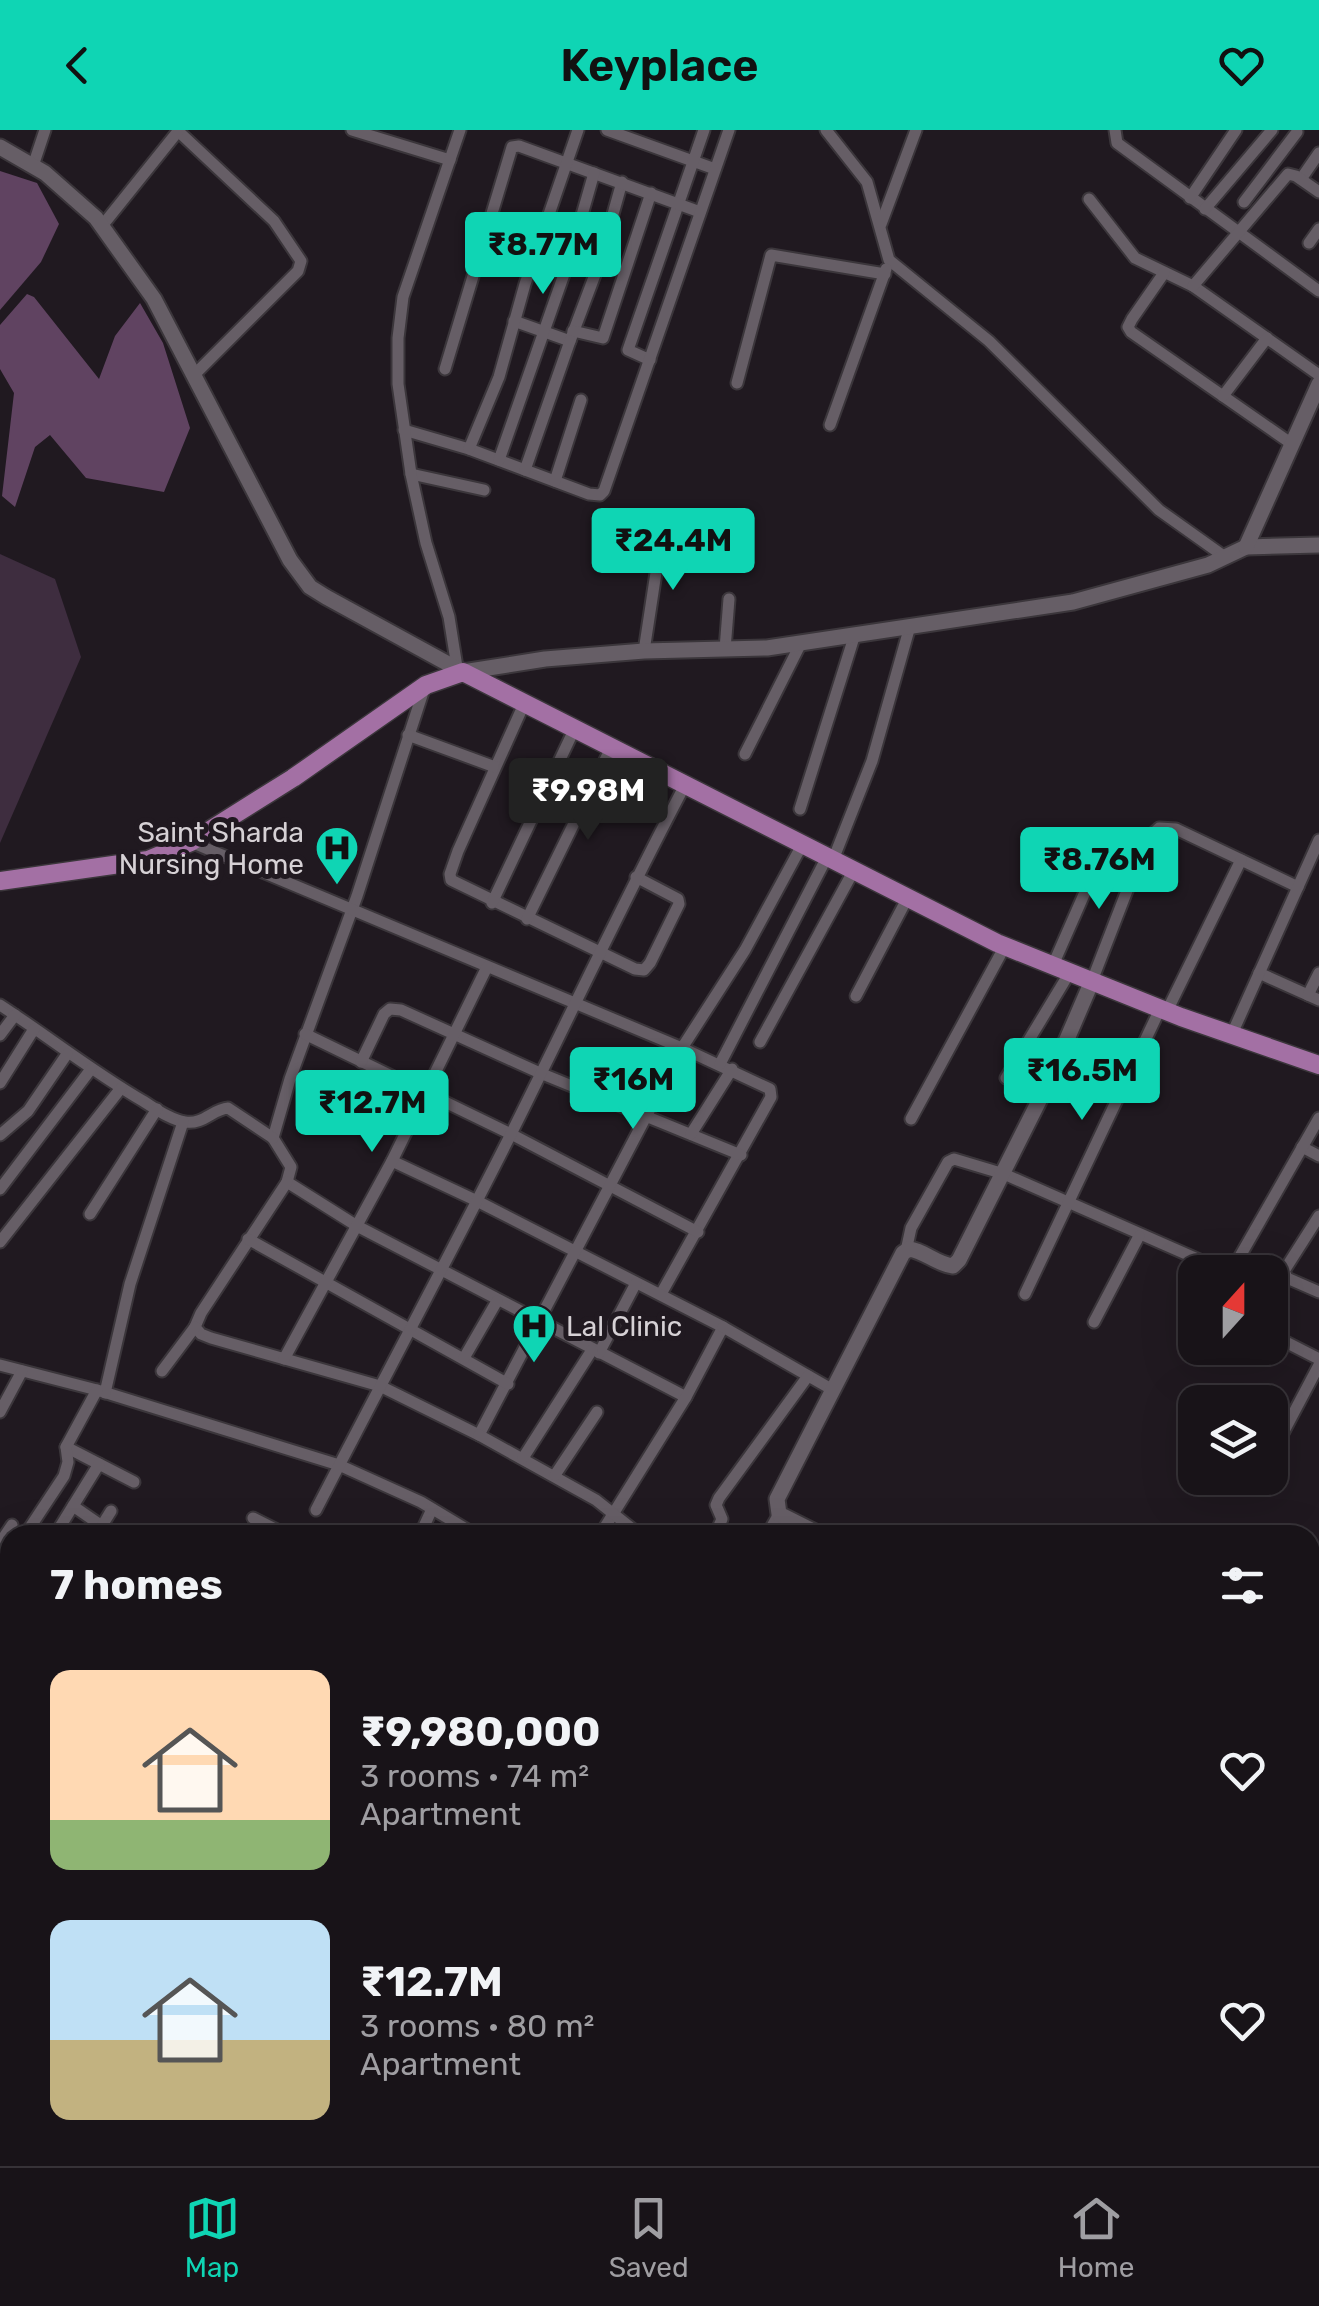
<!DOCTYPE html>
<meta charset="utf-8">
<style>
:root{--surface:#181318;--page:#211c21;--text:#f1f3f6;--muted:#9f9ea2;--line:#363237;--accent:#0fd5b4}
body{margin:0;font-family:Rubik,sans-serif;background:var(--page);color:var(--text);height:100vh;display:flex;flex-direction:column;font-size:38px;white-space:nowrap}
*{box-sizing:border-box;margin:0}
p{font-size:32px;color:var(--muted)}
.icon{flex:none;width:55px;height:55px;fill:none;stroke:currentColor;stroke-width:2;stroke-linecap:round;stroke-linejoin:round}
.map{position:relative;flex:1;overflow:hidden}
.side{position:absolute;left:0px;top:1395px;width:1320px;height:642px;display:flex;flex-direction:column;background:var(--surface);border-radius:30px 30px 0 0;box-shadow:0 10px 40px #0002,0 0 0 2px var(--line)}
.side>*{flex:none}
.needle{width:65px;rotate:21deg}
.controls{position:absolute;left:1178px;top:1125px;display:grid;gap:20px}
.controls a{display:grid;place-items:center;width:110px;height:110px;border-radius:20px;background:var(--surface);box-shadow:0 10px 40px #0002,0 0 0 2px var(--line);font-size:50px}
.price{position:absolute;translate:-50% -85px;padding:0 22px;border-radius:10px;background:var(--accent);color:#111;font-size:32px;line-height:65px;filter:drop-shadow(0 2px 5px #0008)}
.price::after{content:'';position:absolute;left:50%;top:60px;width:30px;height:22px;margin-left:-15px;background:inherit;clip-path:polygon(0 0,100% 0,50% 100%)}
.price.selected{background:#222;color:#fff}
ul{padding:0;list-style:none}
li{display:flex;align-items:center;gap:30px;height:250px;padding:0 50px}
li span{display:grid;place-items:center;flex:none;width:280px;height:200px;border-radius:20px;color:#555}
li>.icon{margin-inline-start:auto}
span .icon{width:120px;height:120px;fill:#fffc;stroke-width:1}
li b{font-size:42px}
h2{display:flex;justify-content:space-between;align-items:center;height:120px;padding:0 50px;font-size:42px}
header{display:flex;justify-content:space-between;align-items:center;height:130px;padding:0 50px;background:var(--accent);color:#111;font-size:45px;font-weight:600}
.dock{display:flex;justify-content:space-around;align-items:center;height:140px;border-top:2px solid var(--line);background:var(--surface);font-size:28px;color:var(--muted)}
.dock a{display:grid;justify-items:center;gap:5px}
.dock .selected{color:var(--accent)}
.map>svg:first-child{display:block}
</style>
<header><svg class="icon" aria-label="back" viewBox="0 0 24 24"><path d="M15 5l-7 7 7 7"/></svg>Keyplace<svg class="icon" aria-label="heart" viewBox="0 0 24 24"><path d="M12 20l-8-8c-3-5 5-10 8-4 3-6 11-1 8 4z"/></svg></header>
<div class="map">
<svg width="1319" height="2036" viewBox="0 0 1319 2036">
<rect width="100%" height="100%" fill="#201920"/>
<path fill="#3e2d3f" d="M 0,424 L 55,449 L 81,527 L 0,713 Z"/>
<g fill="#604361">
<path d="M 0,41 L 37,53 L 59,94 L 41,132 L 0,180 Z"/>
<path d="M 27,164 L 34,167 L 99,249 L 115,206 L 140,173 L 163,213 L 190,298 L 164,362 L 86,348 L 50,305 L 35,317 L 15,377 L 2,366 L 14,263 L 0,239 L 0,195 Z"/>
</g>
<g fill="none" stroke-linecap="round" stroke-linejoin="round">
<path stroke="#595258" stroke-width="62" d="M 1310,1542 L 1319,1546"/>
<defs>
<g id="street">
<path d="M 352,0 L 450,30"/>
<path d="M 607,0 L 715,39"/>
<path d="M 826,0 L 867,52 L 889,130 L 989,211 L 1159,380 L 1225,427"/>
<path d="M 1115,0 L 1117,13 L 1319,161"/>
<path d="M 178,1 L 274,91 L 301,131 L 298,141 L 193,246"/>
<path d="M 33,36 L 45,0"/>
<path d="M 1301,49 L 1319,23"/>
<path d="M 1190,68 L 1236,0"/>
<path d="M 1089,69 L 1135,128 L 1193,156 L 1319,245"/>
<path d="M 1244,72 L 1297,2"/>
<path d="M 1205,79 L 1272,0"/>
<path d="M 881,94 L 916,0"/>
<path d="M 102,96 L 179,0"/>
<path d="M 484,107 L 535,124"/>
<path d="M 1309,113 L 1319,99"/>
<path d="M 1164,143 L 1132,189 L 1128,197 L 1131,202 L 1292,314"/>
<path d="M 1193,156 L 1288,44 L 1296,46 L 1319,62"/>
<path d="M 514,191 L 570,211 L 599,134 L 622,52"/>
<path d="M 573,201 L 603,208 L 651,63"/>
<path d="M 650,230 L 628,220 L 704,0"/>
<path d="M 445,239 L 512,17 L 519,16 L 700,82"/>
<path d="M 737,253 L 771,125 L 885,144"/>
<path d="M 1223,266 L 1267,208"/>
<path d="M 830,295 L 886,139"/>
<path d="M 404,300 L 469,319 L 589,364 L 600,365 L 604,361 L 729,0"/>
<path d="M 469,319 L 499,247 L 525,154 L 578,0"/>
<path d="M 499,330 L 570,127 L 594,43"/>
<path d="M 525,340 L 570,211"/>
<path d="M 411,344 L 484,360"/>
<path d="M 555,351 L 581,270"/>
<path d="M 725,519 L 729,469"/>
<path d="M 644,521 L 663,397"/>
<path d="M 457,537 L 449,487 L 426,413 L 411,344 L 398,254 L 398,208 L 403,167 L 460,0"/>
<path d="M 424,559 L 357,766 L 290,949 L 273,1008 L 291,1037 L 287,1052 L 357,1096 L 686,1267"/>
<path d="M 524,574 L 458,721 L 450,744 L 451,750 L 635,839 L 644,840 L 650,833 L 679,774 L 678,769 L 636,747"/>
<path d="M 408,605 L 495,637"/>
<path d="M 745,624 L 801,513"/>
<path d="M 800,679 L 855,504"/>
<path d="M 191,712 L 682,918 L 770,959 L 771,967 L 661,1164"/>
<path d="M 833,730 L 872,631 L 910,496"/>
<path d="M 492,773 L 574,600"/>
<path d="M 527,789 L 611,618"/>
<path d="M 1053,835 L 1107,712"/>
<path d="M 1259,843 L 1319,870"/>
<path d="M 1092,851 L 1147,709 L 1159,698 L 1176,699 L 1298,757"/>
<path d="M 1308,865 L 1319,843"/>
<path d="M 856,866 L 908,767"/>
<path d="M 0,875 C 49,907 93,942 143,971 C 156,979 171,990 185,992 C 203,995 213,979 228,978 L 273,1008"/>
<path d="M 1167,881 L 1241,730"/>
<path d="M 305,904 L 511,1004 L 698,1102"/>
<path d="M 0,905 L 15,885"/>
<path d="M 1231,906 L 1319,710"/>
<path d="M 760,912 L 854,740"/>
<path d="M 361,932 L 384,884 L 390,879 L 401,880 L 540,943 L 741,1025"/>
<path d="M 720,934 L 827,727"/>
<path d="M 1006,948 L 1070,842"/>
<path d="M 0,953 L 34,899"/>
<path d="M 911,989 L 1005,816"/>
<path d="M 691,1004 L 732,939"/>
<path d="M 0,1005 L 28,981 L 67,924"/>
<path d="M 1302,1017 L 1319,1026"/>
<path d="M 392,1031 L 475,1070 L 723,1197 L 686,1267 L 600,1405"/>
<path d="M 287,1052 L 201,1183 L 195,1197 L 201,1204 L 211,1208 L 380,1256 L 479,1305 L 682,918 L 745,820 L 802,715"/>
<path d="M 0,1059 L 91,939"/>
<path d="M 90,1084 L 157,979"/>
<path d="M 1319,1086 L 1284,1141 L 1287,1148 L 1319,1162"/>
<path d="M 248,1109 L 508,1254"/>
<path d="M 0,1112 L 121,958"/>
<path d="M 906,1121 L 911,1098 L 948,1032 L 954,1029 L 1004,1044 L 1227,1142"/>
<path d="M 1231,1142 L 1319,988"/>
<path d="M 1025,1164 L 1160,879"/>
<path d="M 1094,1192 L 1139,1106"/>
<path d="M 723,1197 L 833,1260"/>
<path d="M 1270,1204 L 1319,1229"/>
<path d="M 599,1223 L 636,1153"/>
<path d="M 464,1228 L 497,1171"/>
<path d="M 284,1229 L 392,1031 L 487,837"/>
<path d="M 0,1235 L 97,1260 L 339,1335 L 421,1372 L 476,1405"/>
<path d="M 162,1241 L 195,1197"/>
<path d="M 105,1263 L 130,1154 L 183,992"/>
<path d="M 0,1282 L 22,1241"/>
<path d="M 479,1305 L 596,1370 L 640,1405"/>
<path d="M 1282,1305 L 1319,1235"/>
<path d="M 66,1317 L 134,1352"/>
<path d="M 523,1328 L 592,1220"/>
<path d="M 555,1345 L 597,1282"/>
<path d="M 73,1376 L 102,1396"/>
<path d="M 316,1380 C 381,1254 448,1129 512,1002 C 570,886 624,770 685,655"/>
<path d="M 253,1388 L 287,1405"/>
<path d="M 25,1405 L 64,1346 L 68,1332 L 66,1317 L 97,1260"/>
<path d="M 55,1405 L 99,1334"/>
<path d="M 96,1405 L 111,1381"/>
<path d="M 420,1405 L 432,1379"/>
<path d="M 715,1405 L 722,1389 L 716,1375 L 719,1368 L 808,1246"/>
<path d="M 767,1405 L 779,1384"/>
<path d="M 0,1413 L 12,1395"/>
<path d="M 0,1468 L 10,1474"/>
<path d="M 0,1604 L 10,1586"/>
<path d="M 0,1620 L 10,1626"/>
<path d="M 1310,1731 L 1319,1735"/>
<path d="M 1310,1784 L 1319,1789"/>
<path d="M 0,1839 L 10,1823"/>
<path d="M 1310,1886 L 1319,1870"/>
<path d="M 1310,1938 L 1319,1943"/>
<path d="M 0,1972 L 10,1963"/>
<path d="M 249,2028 L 261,2036"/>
<path d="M 661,2028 L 673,2036"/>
<path d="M 722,2028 L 723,2036"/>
<path d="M 1033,2028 L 1039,2036"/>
<path d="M 1186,2028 L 1200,2036"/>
<path d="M 1272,2028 L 1288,2036"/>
<path d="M 0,2032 L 10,2025"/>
<path d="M 88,2036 L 95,2028"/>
<path d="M 368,2036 L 375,2028"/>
<path d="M 888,2036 L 893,2028"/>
<path d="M 1229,2036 L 1234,2028"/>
</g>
<g id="secondary">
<path d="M 0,17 L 45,43 L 96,88 L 154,169 L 290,430 L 310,457 L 326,467 L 463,542 L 545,529 L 644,521 L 767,518 L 1073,472 L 1208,435 L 1246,417 L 1319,415"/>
<path d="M 1246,417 L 1319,254"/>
<path d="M 821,1405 L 779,1384 L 777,1369 L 903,1123 L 909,1119 C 925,1121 936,1134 953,1136 L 959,1130 L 1049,951 L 1092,851"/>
<path d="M 1310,1648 L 1319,1652"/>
<path d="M 0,1841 L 10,1850"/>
<path d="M 179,2036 L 181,2028"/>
</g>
<path id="primary" d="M 0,751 L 148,730 L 191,712 L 293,648 L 426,555 L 463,542 L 997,813 L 1181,887 L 1319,935"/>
</defs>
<use href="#street" stroke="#3b363b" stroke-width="15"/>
<use href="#secondary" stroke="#3b363b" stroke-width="19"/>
<use href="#primary" stroke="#3b363b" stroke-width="21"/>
<use href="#street" stroke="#665e66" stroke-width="11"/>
<use href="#secondary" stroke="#665e66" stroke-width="15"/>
<use href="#primary" stroke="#a370a4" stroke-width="18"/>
</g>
<defs>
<symbol id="hospital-pin" viewBox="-11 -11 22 30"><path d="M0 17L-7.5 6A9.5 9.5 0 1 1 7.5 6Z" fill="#0fd5b4" stroke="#201920"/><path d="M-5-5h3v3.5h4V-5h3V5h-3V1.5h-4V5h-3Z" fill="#111"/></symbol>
</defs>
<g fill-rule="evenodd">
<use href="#hospital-pin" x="312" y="693" width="50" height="68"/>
<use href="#hospital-pin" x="509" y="1171" width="50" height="68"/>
</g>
<g text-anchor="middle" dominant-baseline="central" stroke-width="10" stroke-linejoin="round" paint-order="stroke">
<g font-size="28" fill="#d6d1d5" stroke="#201920" text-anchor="end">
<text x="304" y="702">Saint Sharda<tspan x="304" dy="32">Nursing Home</tspan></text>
<text x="566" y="1196" text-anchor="start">Lal Clinic</text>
</g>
</g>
</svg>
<div class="controls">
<a><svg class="needle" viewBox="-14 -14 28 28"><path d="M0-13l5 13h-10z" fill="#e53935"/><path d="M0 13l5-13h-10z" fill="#9f9ea2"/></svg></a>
<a><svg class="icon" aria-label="layers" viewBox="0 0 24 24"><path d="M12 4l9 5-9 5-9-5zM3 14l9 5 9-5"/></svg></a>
</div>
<b class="price" style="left:543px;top:167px">₹8.77M</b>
<b class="price" style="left:673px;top:463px">₹24.4M</b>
<b class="price selected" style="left:588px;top:713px">₹9.98M</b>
<b class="price" style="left:1099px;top:782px">₹8.76M</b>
<b class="price" style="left:1082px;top:993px">₹16.5M</b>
<b class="price" style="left:633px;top:1002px">₹16M</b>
<b class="price" style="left:372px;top:1025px">₹12.7M</b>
<section class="side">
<h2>7 homes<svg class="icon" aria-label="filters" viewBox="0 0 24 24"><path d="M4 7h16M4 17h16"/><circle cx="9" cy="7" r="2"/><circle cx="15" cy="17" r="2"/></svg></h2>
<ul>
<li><span style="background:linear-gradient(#ffd9b3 75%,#8fb573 0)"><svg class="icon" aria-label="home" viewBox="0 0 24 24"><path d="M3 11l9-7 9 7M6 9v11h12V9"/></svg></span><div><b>₹9,980,000</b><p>3 rooms · 74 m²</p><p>Apartment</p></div><svg class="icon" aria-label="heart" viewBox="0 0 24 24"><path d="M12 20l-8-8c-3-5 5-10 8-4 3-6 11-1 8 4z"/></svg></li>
<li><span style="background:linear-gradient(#bfe0f5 60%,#c2b280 0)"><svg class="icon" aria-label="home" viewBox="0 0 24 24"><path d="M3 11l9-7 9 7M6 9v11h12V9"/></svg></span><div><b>₹12.7M</b><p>3 rooms · 80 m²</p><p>Apartment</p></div><svg class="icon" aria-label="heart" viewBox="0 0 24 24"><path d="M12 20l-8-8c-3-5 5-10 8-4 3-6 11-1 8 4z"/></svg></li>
</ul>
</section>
</div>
<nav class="dock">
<a class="selected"><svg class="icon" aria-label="map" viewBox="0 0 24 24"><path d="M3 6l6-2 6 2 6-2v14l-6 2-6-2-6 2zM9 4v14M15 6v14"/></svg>Map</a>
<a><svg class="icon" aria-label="saved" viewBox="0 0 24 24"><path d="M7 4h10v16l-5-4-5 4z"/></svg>Saved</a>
<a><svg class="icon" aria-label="home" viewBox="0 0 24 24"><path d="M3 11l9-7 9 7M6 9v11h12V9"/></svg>Home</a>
</nav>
